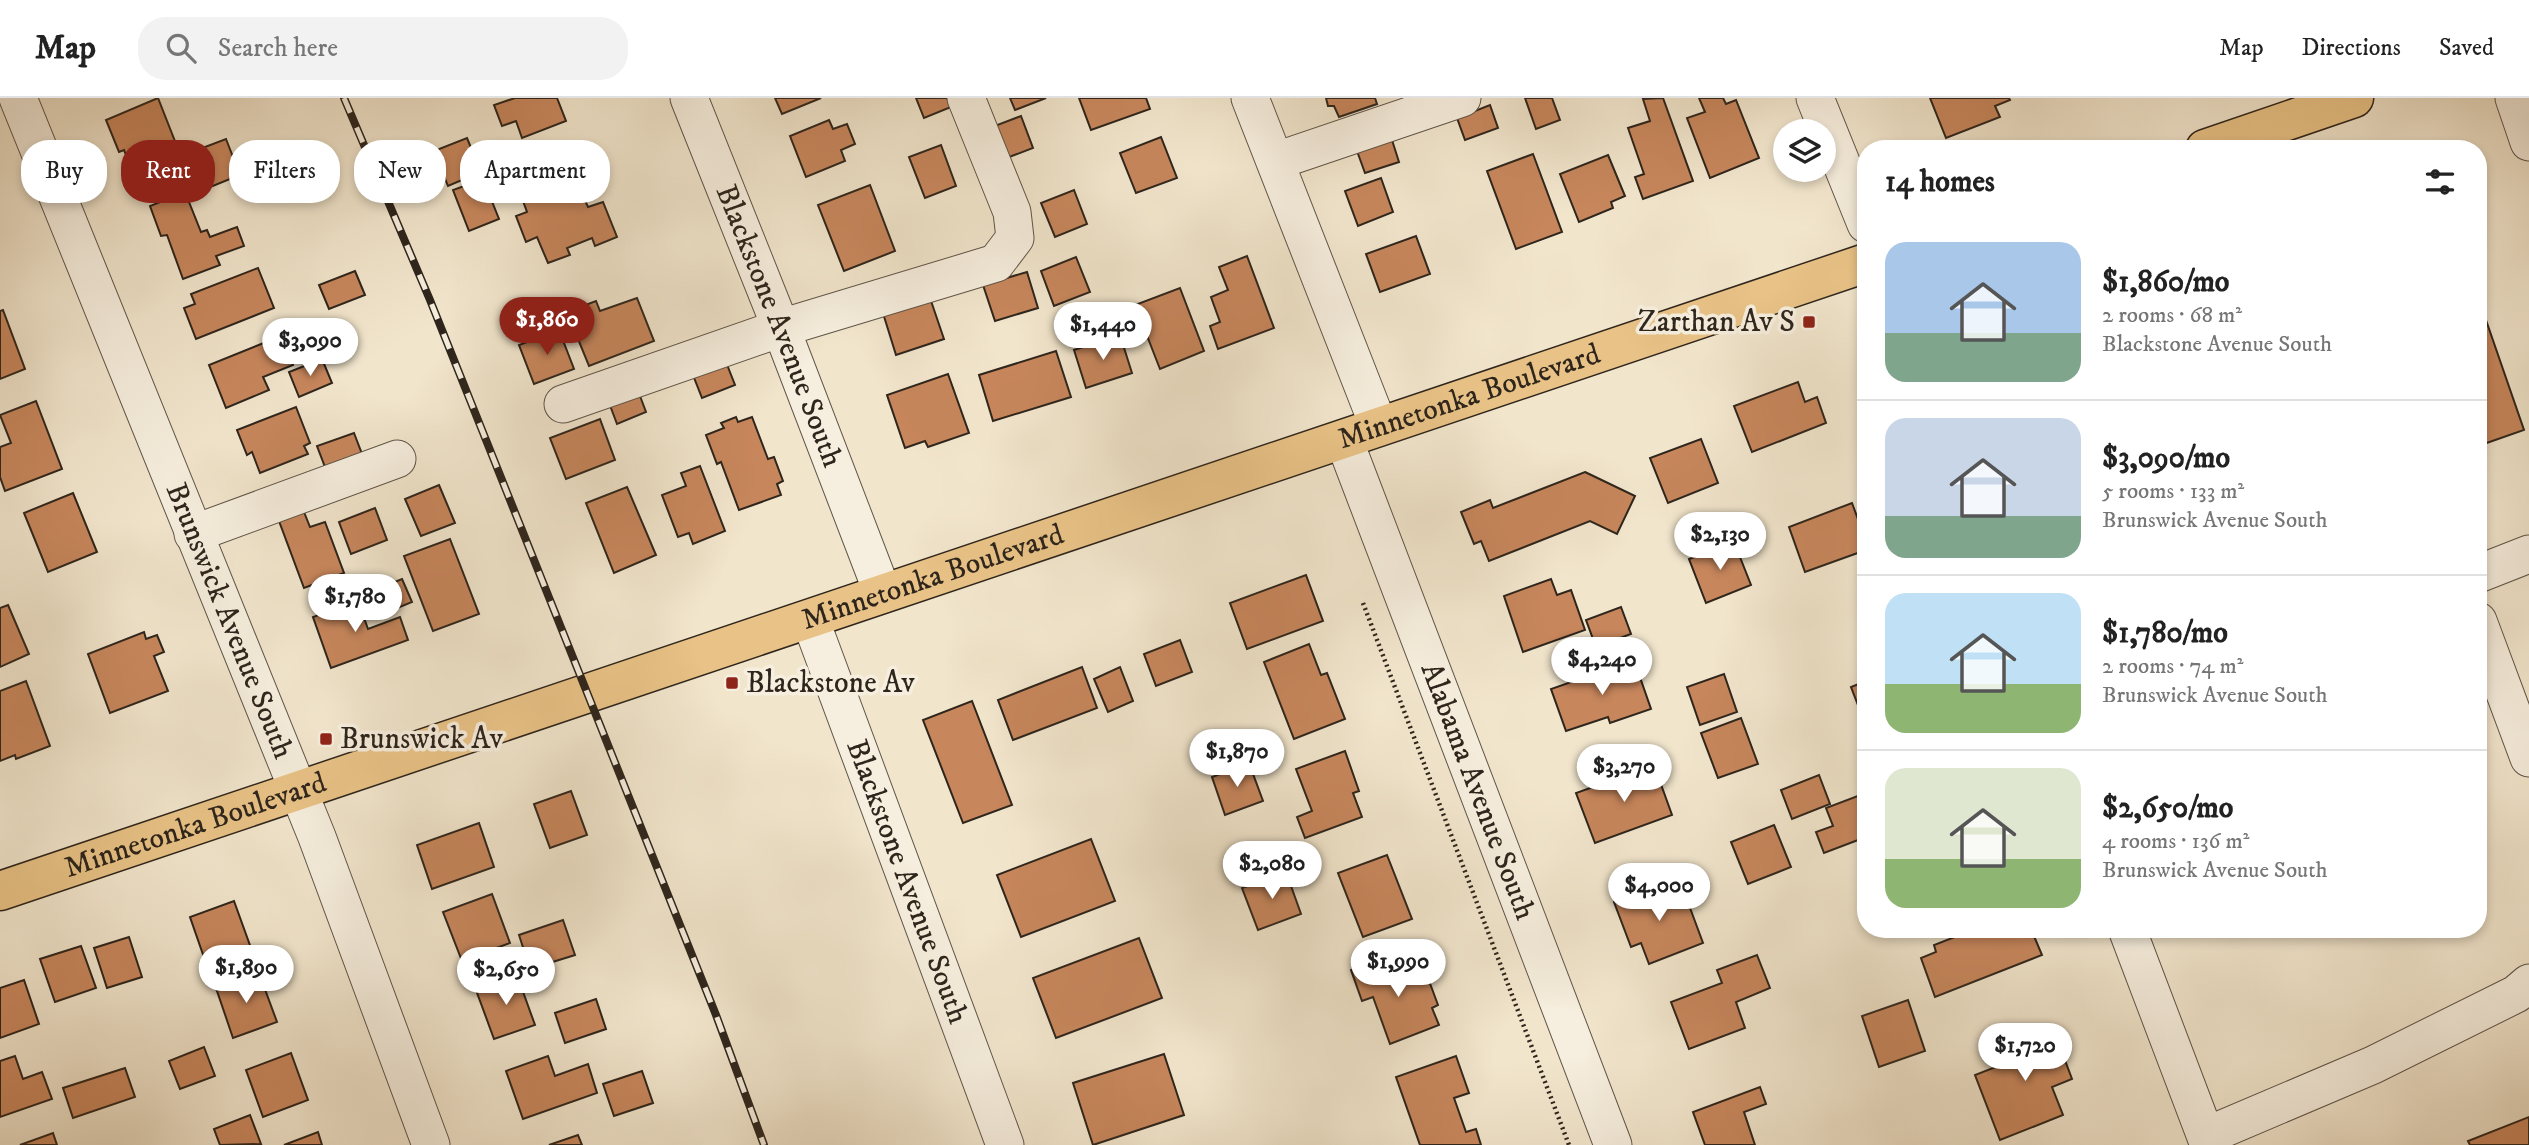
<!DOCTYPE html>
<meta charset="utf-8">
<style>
:root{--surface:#fff;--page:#f2f2f2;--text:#222;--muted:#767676;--line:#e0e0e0;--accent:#8f2418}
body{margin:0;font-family:"IM FELL DW Pica",serif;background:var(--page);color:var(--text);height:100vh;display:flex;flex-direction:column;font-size:26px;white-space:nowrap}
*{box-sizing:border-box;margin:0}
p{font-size:23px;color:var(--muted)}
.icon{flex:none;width:38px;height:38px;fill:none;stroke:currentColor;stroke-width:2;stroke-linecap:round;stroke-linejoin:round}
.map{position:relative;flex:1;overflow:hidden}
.sheet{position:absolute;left:1857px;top:42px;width:630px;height:798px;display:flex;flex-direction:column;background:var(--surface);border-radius:28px;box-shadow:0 4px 10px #0003}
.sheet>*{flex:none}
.guide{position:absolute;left:21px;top:42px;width:665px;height:63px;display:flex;gap:14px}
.tools{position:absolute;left:1773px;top:21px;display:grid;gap:14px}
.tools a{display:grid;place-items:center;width:63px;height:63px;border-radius:50%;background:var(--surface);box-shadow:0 4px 10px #0003;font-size:35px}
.price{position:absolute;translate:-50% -60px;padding:0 16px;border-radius:24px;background:#fff;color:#222;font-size:23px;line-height:46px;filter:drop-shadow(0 2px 4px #0008)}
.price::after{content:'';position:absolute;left:50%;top:42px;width:21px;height:16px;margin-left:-10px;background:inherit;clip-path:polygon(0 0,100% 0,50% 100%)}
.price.current{background:var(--accent);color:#fff}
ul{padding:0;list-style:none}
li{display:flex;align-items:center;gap:21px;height:175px;padding:0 28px}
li+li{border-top:2px solid var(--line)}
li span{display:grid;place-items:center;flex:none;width:196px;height:140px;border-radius:21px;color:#555}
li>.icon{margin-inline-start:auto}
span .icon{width:84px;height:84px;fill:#fffc;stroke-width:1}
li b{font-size:30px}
h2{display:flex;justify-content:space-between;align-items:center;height:84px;padding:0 28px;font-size:30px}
.chip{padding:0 24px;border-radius:28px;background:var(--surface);box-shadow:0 4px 10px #0003;font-size:24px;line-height:63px}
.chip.current{background:var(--accent);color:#fff}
header{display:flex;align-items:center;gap:42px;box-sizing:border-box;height:98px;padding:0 35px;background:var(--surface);border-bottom:2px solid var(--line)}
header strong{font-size:33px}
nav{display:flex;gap:38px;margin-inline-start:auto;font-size:24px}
.search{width:490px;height:63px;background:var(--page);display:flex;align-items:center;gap:18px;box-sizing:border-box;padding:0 24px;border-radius:28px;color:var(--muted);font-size:26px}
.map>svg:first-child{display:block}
</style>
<header>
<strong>Map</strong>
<div class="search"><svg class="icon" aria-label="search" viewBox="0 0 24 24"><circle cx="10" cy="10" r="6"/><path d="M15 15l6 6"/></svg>Search here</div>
<nav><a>Map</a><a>Directions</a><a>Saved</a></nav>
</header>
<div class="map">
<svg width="2529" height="1047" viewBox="0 0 2529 1047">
<rect width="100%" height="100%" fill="#f1e5cc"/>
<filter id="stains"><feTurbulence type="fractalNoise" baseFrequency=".00286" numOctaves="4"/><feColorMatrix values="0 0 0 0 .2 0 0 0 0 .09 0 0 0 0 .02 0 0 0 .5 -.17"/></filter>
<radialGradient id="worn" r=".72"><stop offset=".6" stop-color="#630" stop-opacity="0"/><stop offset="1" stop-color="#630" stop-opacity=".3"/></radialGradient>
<g fill="#c7865c" stroke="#2e251c" stroke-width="2">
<path d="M 158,0 L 178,51 L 131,70 L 124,52 L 119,54 L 106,22 Z"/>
<path d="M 515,0 L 557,0 L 566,23 L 522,40 L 516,23 L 502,28 L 494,7 Z"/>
<path d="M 775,0 L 821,0 L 782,16 Z"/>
<path d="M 916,0 L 947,0 L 951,9 L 924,20 Z"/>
<path d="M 1010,0 L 1046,0 L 1015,12 Z"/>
<path d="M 1079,0 L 1146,0 L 1150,11 L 1091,32 Z"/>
<path d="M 1326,0 L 1375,0 L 1377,6 L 1339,19 L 1334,8 L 1328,8 Z"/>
<path d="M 1525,0 L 1552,0 L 1560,22 L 1536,31 Z"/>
<path d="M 1663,0 L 1693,83 L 1643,101 L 1635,79 L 1644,76 L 1628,30 L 1650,23 L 1643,1 Z"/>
<path d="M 1699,0 L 1723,0 L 1726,6 L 1736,2 L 1759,60 L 1710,80 L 1687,20 L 1705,14 Z"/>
<path d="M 1930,0 L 2009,0 L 2010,2 L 1995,8 L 2000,19 L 1946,40 Z"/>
<path d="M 1490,7 L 1498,30 L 1465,42 L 1457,20 Z"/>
<path d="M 1021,18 L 1033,50 L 1004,61 L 992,29 Z"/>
<path d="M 829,22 L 833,31 L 847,26 L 855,46 L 841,52 L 845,63 L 806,79 L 790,38 Z"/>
<path d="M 1161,39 L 1177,80 L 1136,95 L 1120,55 Z"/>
<path d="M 467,40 L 481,74 L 448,88 L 434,53 Z"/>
<path d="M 226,41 L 240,77 L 203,92 L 189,55 Z"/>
<path d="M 1392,42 L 1399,64 L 1365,75 L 1357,53 Z"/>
<path d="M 941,47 L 956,88 L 925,100 L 909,59 Z"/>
<path d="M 1533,56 L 1562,134 L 1516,151 L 1487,73 Z"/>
<path d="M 1608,57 L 1625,98 L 1611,104 L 1613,110 L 1579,124 L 1560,76 Z"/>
<path d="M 1381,80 L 1393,114 L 1358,128 L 1345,93 Z"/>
<path d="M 483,81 L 499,121 L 469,133 L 453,92 Z"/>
<path d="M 870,87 L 895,153 L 844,173 L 818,107 Z"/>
<path d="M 580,91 L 588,109 L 603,104 L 617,139 L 595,148 L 592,140 L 567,150 L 570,157 L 548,165 L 537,139 L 526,144 L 516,118 L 527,114 L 523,103 L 548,93 L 552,103 Z"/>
<path d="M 1074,92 L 1087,126 L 1055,139 L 1041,105 Z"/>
<path d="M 185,94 L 201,134 L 207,132 L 210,139 L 237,129 L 244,148 L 216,158 L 220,167 L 183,181 L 167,137 L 161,138 L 150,108 Z"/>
<path d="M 1416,138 L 1430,176 L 1380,194 L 1366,156 Z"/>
<path d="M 1247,158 L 1274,230 L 1218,251 L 1210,228 L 1220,224 L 1211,199 L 1228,192 L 1219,169 Z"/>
<path d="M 1076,159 L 1090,194 L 1054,208 L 1041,173 Z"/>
<path d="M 258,170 L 274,210 L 196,241 L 184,210 L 195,206 L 191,196 Z"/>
<path d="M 355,173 L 365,197 L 329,211 L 319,187 Z"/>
<path d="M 1027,174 L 1038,210 L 995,223 L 983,187 Z"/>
<path d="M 1180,190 L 1204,253 L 1160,271 L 1135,207 Z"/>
<path d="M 929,197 L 944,241 L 896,257 L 882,212 Z"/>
<path d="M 2478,199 L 2524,332 L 2478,348 Z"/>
<path d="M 637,200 L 654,243 L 589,268 L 567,214 L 596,203 L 600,213 Z"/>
<path d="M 3,212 L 25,271 L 0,281 L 0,213 Z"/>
<path d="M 559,232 L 574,271 L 534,286 L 519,247 Z"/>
<path d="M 1120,237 L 1132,275 L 1086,290 L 1074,252 Z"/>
<path d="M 281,238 L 293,267 L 263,279 L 269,292 L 226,310 L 209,267 Z"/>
<path d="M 1056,253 L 1071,299 L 993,323 L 979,277 Z"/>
<path d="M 322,261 L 332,285 L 299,299 L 289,274 Z"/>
<path d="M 726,264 L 735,287 L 702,300 L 693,277 Z"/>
<path d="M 948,276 L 969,335 L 928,349 L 925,343 L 905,350 L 887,297 Z"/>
<path d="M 1798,284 L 1805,304 L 1817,299 L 1826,325 L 1752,354 L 1734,308 Z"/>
<path d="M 637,290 L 646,314 L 617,326 L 608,302 Z"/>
<path d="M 36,303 L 62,371 L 5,393 L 0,379 L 0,349 L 11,345 L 0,317 Z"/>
<path d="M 296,309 L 310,345 L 304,348 L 308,356 L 260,375 L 252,354 L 247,357 L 237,332 Z"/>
<path d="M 736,319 L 738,324 L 752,319 L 768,361 L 774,359 L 783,383 L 777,386 L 781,397 L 739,412 L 721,364 L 717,366 L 706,337 L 724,330 L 721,325 Z"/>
<path d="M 600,321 L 615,362 L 566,381 L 550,340 Z"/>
<path d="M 354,335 L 362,356 L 325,369 L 317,348 Z"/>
<path d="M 1701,341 L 1718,385 L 1668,405 L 1650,360 Z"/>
<path d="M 700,368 L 725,433 L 693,446 L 689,435 L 678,439 L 662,397 L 686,388 L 681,375 Z"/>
<path d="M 1585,374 L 1635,398 L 1617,436 L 1590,423 L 1489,463 L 1481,443 L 1474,446 L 1461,414 L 1490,402 L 1493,410 Z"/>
<path d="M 439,387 L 455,425 L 421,438 L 405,401 Z"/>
<path d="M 627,389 L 656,457 L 614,475 L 586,405 Z"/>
<path d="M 73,395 L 97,454 L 48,474 L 24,415 Z"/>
<path d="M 1852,405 L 1866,443 L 1866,452 L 1805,474 L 1789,429 Z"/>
<path d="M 375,410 L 387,442 L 351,456 L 339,424 Z"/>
<path d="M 304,414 L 310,429 L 325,424 L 344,475 L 304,490 L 279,423 Z"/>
<path d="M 450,441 L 479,516 L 433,533 L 404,458 Z"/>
<path d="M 1734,444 L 1751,487 L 1706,505 L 1689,461 Z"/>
<path d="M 1306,477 L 1323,523 L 1247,551 L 1230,505 Z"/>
<path d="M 402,481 L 412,504 L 395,511 L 385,488 Z"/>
<path d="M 1551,481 L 1557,497 L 1571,492 L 1585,532 L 1523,554 L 1504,498 Z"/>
<path d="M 358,503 L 368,531 L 400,519 L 408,542 L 331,570 L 313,519 Z"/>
<path d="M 8,507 L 29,556 L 0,569 L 0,510 Z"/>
<path d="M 1621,509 L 1631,536 L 1596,549 L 1586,522 Z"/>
<path d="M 144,534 L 146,541 L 157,537 L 164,554 L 154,558 L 168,593 L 110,615 L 88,556 Z"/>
<path d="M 1180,542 L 1192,574 L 1156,588 L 1144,556 Z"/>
<path d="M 1309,546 L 1321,577 L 1327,575 L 1345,621 L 1294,641 L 1264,564 Z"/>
<path d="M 1634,562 L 1651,611 L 1610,625 L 1608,619 L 1566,633 L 1551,591 Z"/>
<path d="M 1082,569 L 1097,610 L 1013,642 L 998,602 Z"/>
<path d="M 1120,569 L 1133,603 L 1108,614 L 1094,581 Z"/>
<path d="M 1724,576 L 1737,614 L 1700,627 L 1687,589 Z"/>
<path d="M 26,583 L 50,648 L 16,661 L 15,657 L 0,663 L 0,593 Z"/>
<path d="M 1866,583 L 1866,628 L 1851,589 Z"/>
<path d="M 972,603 L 1012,707 L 963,725 L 923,622 Z"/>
<path d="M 1741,620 L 1758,666 L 1718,680 L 1701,635 Z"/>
<path d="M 1345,653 L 1359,693 L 1353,695 L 1362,719 L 1305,740 L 1297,719 L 1312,713 L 1296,671 Z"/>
<path d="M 1249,665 L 1263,703 L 1225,717 L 1212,679 Z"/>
<path d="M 1654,667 L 1672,717 L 1595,745 L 1576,695 Z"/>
<path d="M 1819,677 L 1830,706 L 1792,721 L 1781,692 Z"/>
<path d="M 571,693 L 587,737 L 550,750 L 534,706 Z"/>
<path d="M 1863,696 L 1866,703 L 1866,739 L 1824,755 L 1816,734 L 1833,728 L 1826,710 Z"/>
<path d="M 479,725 L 494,769 L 432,791 L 417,747 Z"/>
<path d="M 1774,727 L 1791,769 L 1748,786 L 1731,744 Z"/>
<path d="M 1091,741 L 1115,803 L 1021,839 L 997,777 Z"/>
<path d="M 1387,757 L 1412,821 L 1363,839 L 1338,775 Z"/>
<path d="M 1286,774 L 1301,816 L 1258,832 L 1242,790 Z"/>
<path d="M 1654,788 L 1659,800 L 1683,791 L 1703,845 L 1649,866 L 1641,845 L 1631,849 L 1614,804 Z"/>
<path d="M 492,796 L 510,845 L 462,863 L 443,814 Z"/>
<path d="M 234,803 L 252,853 L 207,868 L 190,819 Z"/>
<path d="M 563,822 L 575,857 L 530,871 L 519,837 Z"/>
<path d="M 1957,831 L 2031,831 L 2042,857 L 1935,899 L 1921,860 L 1936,854 L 1934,847 L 1960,837 Z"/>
<path d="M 129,839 L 142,879 L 107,890 L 94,850 Z"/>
<path d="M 1139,840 L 1162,900 L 1056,940 L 1033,880 Z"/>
<path d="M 81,848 L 96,890 L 55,904 L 40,861 Z"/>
<path d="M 1757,857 L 1770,890 L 1736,904 L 1745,930 L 1689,951 L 1671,904 L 1722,885 L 1717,872 Z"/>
<path d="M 1385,859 L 1394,883 L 1425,872 L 1438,907 L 1432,910 L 1439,927 L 1390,946 L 1373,899 L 1362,903 L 1351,872 Z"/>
<path d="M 259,875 L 277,924 L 233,940 L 216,890 Z"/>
<path d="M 517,877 L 535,927 L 494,941 L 476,892 Z"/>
<path d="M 24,882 L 39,926 L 0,940 L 0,890 Z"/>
<path d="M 596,901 L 606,931 L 565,945 L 555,915 Z"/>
<path d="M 1908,902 L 1925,953 L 1879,969 L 1862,918 Z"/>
<path d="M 2052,928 L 2072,981 L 2052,989 L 2063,1017 L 2000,1042 L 1975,977 L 2006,965 L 1999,948 Z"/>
<path d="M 204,949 L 215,978 L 180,991 L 169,963 Z"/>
<path d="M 291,955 L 308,1002 L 263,1019 L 246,972 Z"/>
<path d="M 1164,956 L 1184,1017 L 1093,1047 L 1073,985 Z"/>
<path d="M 15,958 L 23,981 L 42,974 L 52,1001 L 0,1019 L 0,963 Z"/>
<path d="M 548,958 L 555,978 L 588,966 L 597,995 L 523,1021 L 506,973 Z"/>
<path d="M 1456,958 L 1469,995 L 1454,1000 L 1466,1034 L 1476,1031 L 1481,1047 L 1420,1047 L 1396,979 Z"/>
<path d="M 125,970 L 135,999 L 73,1020 L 63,990 Z"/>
<path d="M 642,973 L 653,1005 L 614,1018 L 603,986 Z"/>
<path d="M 1760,989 L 1766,1006 L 1744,1014 L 1755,1047 L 1705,1047 L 1693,1014 Z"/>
<path d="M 250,1017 L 261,1046 L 220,1047 L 214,1031 Z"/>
<path d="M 2529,1019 L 2529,1047 L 2470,1047 L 2468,1043 Z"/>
<path d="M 318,1034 L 322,1047 L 284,1047 Z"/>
<path d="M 53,1035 L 57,1047 L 20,1047 Z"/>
<path d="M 578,1037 L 582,1047 L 549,1047 Z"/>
</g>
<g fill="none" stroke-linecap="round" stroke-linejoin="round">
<defs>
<g id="minor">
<path id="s1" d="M 18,0 L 317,739 L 431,1047"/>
<path id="s2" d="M 689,0 L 781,230 L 883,496"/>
<path d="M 1250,0 L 1379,329"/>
<path d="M 1815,0 L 1866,126"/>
<path d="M 2514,0 L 2529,44"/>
<path d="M 1276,63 L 1462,0"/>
<path d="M 563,306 L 781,230 L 996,165 L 1015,140 L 1012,114 L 966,0"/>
<path id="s3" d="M 1344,342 L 1613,1047"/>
<path d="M 193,436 L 397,361"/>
<path d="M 2478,476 L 2529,456"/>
<path id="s4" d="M 810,521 L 1005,1047"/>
<path d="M 2478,523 L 2529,660"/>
<path d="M 2127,831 L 2209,1047"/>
<path d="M 2206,1038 L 2373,967 L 2516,896 L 2529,885"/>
</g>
<g id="major">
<path d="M 2205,51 L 2354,0"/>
<path id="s5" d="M 0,793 L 1866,165"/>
</g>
</defs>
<use href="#minor" stroke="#5f5548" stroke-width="39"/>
<use href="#major" stroke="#2e251c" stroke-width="41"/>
<path stroke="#2e251c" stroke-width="4.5" stroke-dasharray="2 3.5" stroke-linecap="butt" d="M 1363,505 L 1569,1047"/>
<use href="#minor" stroke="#f6eede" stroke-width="37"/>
<use href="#major" stroke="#e8c286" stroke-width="38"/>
<defs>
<path id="rail" d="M 344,0 L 430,202 L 716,917 L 764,1047"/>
</defs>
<use href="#rail" stroke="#2e251c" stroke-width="8"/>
<use href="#rail" stroke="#f6eede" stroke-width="5" stroke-dasharray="16" stroke-linecap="butt"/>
</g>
<g fill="#8f2418" stroke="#f6eede" stroke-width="2.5">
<rect x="1802" y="217" width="14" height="14" rx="3.5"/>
<rect x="725" y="578" width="14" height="14" rx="3.5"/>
<rect x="319" y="634" width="14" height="14" rx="3.5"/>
</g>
<g text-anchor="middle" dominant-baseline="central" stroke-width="7" stroke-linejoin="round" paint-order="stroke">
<g font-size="30" fill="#2e251c" stroke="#f6eede" text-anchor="start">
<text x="1795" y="224" text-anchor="end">Zarthan Av S</text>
<text x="746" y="585">Blackstone Av</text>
<text x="340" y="641">Brunswick Av</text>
</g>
<g font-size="30" fill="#2e251c" stroke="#f6eede">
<text stroke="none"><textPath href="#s2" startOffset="245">Blackstone Avenue South</textPath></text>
<text stroke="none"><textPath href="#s5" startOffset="1550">Minnetonka Boulevard</textPath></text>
<text stroke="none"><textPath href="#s5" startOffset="984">Minnetonka Boulevard</textPath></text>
<text stroke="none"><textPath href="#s1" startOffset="564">Brunswick Avenue South</textPath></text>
<text stroke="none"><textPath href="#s3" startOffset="376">Alabama Avenue South</textPath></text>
<text stroke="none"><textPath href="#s5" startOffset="206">Minnetonka Boulevard</textPath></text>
<text stroke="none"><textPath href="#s4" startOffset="280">Blackstone Avenue South</textPath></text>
</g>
</g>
<rect width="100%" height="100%" filter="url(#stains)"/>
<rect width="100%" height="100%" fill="url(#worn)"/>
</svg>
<div class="tools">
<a><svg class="icon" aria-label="layers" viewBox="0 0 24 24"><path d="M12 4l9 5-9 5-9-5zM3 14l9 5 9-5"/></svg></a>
</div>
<b class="price current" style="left:547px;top:259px">$1,860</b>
<b class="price" style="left:1103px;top:264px">$1,440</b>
<b class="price" style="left:310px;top:280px">$3,090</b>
<b class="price" style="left:1720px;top:474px">$2,130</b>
<b class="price" style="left:355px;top:536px">$1,780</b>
<b class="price" style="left:1602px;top:599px">$4,240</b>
<b class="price" style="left:1237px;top:691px">$1,870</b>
<b class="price" style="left:1624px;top:706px">$3,270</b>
<b class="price" style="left:1272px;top:803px">$2,080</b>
<b class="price" style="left:1659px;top:825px">$4,000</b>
<b class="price" style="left:1398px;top:901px">$1,990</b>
<b class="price" style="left:246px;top:907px">$1,890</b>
<b class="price" style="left:506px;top:909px">$2,650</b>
<b class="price" style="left:2025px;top:985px">$1,720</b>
<div class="guide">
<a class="chip">Buy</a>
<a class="chip current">Rent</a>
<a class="chip">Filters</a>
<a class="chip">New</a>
<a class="chip">Apartment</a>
</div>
<section class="sheet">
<h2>14 homes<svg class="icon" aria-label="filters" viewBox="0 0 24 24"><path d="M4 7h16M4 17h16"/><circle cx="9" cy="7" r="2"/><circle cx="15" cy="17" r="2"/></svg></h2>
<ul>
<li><span style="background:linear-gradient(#a9c7e8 65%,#7fa58c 0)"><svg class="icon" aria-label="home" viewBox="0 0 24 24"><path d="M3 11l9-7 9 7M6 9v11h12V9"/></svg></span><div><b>$1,860/mo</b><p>2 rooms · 68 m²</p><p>Blackstone Avenue South</p></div></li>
<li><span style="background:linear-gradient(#c9d6e8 70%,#7fa58c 0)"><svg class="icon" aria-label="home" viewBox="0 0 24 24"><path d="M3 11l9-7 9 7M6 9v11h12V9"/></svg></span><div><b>$3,090/mo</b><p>5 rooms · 133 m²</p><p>Brunswick Avenue South</p></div></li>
<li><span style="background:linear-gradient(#bfe0f5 65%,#8fb573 0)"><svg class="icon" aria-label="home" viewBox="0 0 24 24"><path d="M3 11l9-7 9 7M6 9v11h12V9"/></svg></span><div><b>$1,780/mo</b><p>2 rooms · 74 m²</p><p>Brunswick Avenue South</p></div></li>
<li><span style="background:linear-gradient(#dfe7d0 65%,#8fb573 0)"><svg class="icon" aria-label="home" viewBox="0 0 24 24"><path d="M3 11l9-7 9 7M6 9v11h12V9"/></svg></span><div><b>$2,650/mo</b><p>4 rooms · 136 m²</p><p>Brunswick Avenue South</p></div></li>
</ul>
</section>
</div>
